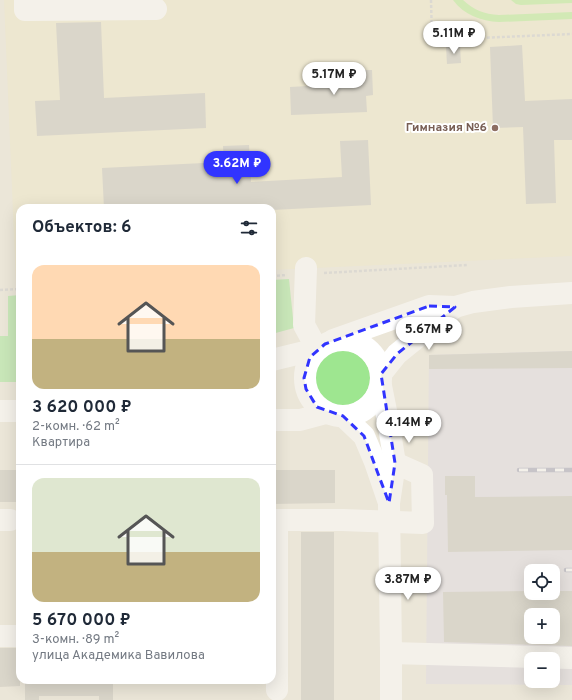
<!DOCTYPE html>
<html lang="ru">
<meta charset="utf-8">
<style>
:root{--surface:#fff;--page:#f6f6f7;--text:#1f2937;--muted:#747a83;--line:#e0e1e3;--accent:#3134ff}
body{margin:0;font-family:Overpass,sans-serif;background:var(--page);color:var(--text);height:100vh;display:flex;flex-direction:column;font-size:15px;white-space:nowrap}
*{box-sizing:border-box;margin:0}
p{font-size:13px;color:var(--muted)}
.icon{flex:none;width:22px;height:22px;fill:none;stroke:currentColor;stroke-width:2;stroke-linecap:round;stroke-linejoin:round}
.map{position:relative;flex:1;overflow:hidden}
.drawer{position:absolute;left:16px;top:204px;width:260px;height:480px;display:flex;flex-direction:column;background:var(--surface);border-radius:12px;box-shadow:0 4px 16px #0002}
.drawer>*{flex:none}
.tools{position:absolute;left:524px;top:564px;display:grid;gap:8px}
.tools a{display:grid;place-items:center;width:36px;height:36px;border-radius:8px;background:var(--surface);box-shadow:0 4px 16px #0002;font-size:20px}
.price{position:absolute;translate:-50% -34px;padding:0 9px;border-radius:14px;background:#fff;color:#222;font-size:13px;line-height:26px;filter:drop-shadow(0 1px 2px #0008)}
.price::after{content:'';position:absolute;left:50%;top:24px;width:12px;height:9px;margin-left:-6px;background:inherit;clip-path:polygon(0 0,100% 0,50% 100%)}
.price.on{background:var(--accent);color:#fff}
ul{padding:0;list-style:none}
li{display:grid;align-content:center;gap:8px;height:212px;padding:0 16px}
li+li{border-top:1px solid var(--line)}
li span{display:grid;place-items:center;height:124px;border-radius:12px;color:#555}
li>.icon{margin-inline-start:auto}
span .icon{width:72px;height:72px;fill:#fffc;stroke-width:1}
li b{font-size:17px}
h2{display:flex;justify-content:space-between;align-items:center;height:48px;padding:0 16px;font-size:17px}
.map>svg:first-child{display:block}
</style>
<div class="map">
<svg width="572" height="700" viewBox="0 0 572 700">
<rect width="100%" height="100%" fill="#ebe6d8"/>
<path fill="#ded9e3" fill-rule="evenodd" d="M 572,351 L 572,685 L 426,684 L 429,355 ZM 531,571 L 553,571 L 553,593 L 531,593 ZM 531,615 L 553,615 L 553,637 L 531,637 ZM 531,659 L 553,659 L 553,681 L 531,681 Z"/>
<path fill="#efe8c5" d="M 4,0 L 572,0 L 572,256 L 272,270 L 272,208 L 20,208 L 20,283 L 16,284 Z"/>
<g fill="#9ee690">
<path d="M 289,279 L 294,328 L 272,334 L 272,280 Z"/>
<path d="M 20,295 L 20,382 L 0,382 L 0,336 L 8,336 L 8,296 Z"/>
<circle cx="342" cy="378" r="28"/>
</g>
<g fill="#b3ee8b">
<path d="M 453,0 L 463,0 C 474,10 484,14 499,15 L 572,12 L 572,19 L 499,22 C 481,21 464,15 453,0 Z"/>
<path d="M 511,0 L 572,0 L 572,3 L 521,5 L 516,4 Z"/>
</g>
<g fill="#c6c3b8" fill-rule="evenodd">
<path d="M 101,22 L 104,98 L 205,93 L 206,128 L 37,136 L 35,101 L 60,100 L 56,23 Z"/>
<path d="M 522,45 L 525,101 L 572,99 L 572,140 L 554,140 L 556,203 L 526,204 L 523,127 L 493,128 L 490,47 Z"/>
<path d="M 460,46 L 461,63 L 447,64 L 446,47 Z"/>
<path d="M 343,70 L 372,70 L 373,95 L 366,96 L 367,112 L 291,115 L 290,87 L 344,84 Z"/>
<path d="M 368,140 L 371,205 L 272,210 L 272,208 L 104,208 L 102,168 L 224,162 L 223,146 L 249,145 L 251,182 L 342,177 L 340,141 Z"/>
<path d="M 572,351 L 572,368 L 429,369 L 429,355 Z"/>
<rect x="0" y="470" width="20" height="32"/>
<path d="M 272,470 L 335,470 L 335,503 L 272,504 Z"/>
<path d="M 445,476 L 475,476 L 475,497 L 572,496 L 572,550 L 448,552 L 447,495 L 445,495 Z"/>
<rect x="301" y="532" width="33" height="168"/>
<path d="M 531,591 L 531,593 L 553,593 L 553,591 L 572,591 L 572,646 L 444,642 L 443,592 ZM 531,615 L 553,615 L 553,637 L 531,637 Z"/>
<path d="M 0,648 L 20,648 L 20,686 L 0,687 Z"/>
<path d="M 25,680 L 113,680 L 113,700 L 99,700 L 99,696 L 39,696 L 39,700 L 25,700 Z"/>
</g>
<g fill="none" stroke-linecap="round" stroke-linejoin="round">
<g stroke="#cbcbcb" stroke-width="2.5" stroke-dasharray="3 2" stroke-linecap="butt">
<path d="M 431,0 L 432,40 L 572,34"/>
<path d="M 324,273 L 468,265"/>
<path d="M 272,276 L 287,275"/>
<path d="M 0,290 L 20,289"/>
</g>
<g stroke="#fff" stroke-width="22">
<path d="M 25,0 L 25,10 L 156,9"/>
<path d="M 306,268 L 304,325 L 317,349"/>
<circle cx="343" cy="378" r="38"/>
<path d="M 333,340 L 429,306 L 455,307 L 473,302 L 511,297 L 572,293"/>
<path d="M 272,360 L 317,349"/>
<path d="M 381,374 L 397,354 L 455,307"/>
<path d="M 381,386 L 388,421 L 395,463 L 389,503 L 391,653 L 391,700"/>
<path d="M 0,411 L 20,411"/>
<path d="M 343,416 L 364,436 L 375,462 L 388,500"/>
<path d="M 272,420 L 300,420 L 326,413"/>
<path d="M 0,520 L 10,520"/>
<path d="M 272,520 L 342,520 L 423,523 L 422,475 L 395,463"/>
<path d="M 0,636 L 20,636"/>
<path d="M 391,653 L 572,658"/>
<path d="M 277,690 L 277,520"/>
</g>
<defs>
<g id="rail">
<path d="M 519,470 L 572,470"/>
<path d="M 566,570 L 572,570"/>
</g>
</defs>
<use href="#rail" stroke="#9b9bb3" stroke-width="4.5"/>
<use href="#rail" stroke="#fff" stroke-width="3" stroke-dasharray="9" stroke-linecap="butt"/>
</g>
<path d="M0 0H572V700H0ZM 429,306 L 455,307 L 397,354 L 381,374 L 395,463 L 389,503 L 364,436 L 343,416 L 317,407 L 306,389 L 304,378 L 310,357 L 325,344 Z" fill="#ebe6d8" fill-opacity=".55" fill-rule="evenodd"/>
<path fill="none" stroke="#3134ff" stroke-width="3" stroke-dasharray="8 5" stroke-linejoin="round" d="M 429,306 L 455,307 L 397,354 L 381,374 L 395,463 L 389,503 L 364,436 L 343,416 L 317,407 L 306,389 L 304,378 L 310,357 L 325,344 Z"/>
<circle fill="#8d6e63" stroke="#fff" stroke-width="1.5" cx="495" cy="128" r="4"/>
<g text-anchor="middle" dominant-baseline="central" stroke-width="4" stroke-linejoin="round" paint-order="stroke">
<g font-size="12" font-weight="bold" fill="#785e54" stroke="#fff" text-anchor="end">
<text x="487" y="128">Гимназия №6</text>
</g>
</g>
</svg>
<div class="tools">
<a><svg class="icon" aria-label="locate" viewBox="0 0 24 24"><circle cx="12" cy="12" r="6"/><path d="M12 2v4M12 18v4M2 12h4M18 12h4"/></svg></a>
<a>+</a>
<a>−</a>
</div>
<b class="price" style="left:454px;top:55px">5.11M ₽</b>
<b class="price" style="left:334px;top:96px">5.17M ₽</b>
<b class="price on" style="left:237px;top:185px">3.62M ₽</b>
<b class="price" style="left:429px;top:351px">5.67M ₽</b>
<b class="price" style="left:409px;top:444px">4.14M ₽</b>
<b class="price" style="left:408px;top:601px">3.87M ₽</b>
<section class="drawer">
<h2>Объектов: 6<svg class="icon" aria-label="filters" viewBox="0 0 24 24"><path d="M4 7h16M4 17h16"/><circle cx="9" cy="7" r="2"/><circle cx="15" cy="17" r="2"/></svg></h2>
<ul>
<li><span style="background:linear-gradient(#ffd9b3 60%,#c2b280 0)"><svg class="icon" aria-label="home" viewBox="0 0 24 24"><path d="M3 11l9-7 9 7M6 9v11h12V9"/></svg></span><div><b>3 620 000 ₽</b><p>2-комн. · 62 m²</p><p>Квартира</p></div></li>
<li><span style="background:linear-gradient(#dfe7d0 60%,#c2b280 0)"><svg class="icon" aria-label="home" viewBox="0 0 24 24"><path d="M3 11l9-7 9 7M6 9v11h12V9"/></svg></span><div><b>5 670 000 ₽</b><p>3-комн. · 89 m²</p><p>улица Академика Вавилова</p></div></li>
</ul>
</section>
</div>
